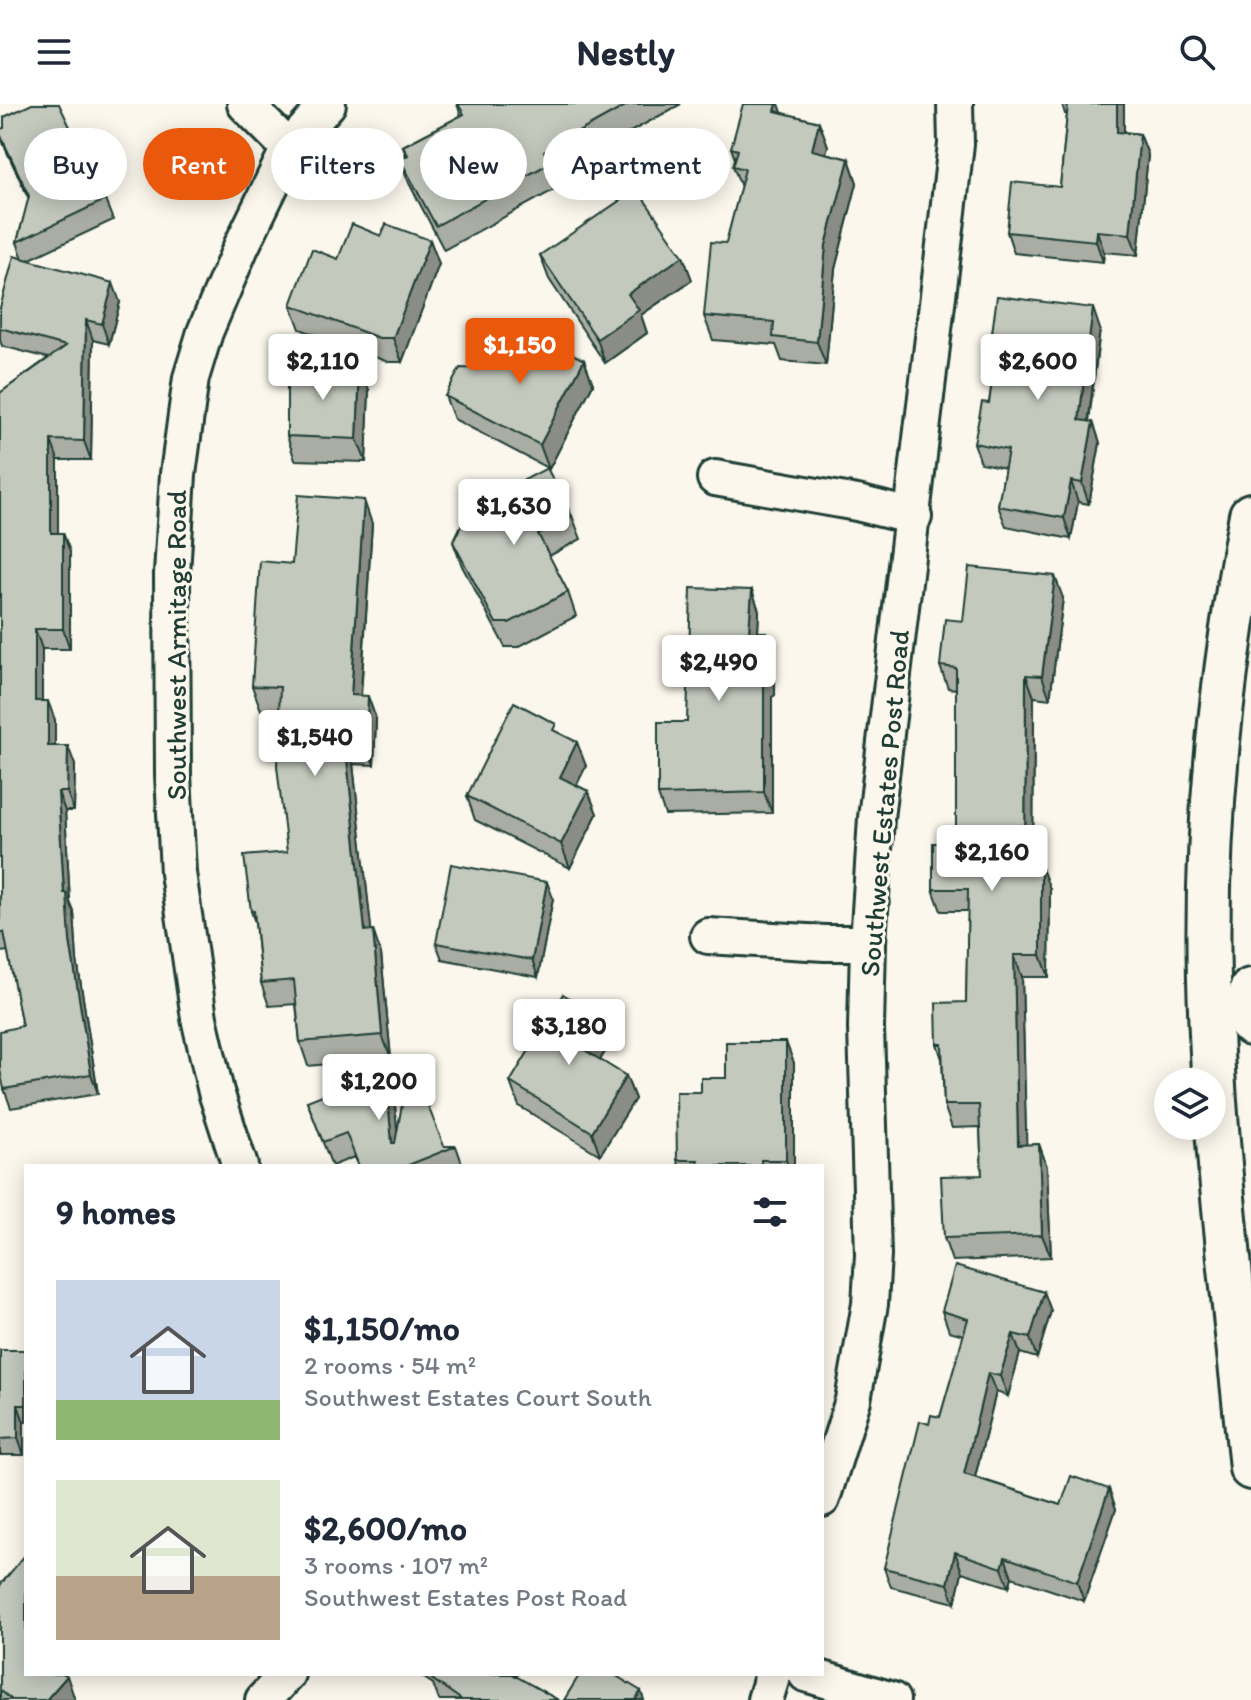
<!DOCTYPE html>
<meta charset="utf-8">
<style>
:root{--surface:#fff;--page:#f2f2f3;--text:#1f2937;--muted:#747a83;--accent:#ea580c}
body{margin:0;font-family:Itim,sans-serif;background:var(--page);color:var(--text);height:100vh;display:flex;flex-direction:column;font-size:30px;white-space:nowrap}
*{box-sizing:border-box;margin:0}
p{font-size:26px;color:var(--muted)}
.icon{flex:none;width:44px;height:44px;fill:none;stroke:currentColor;stroke-width:2;stroke-linecap:round;stroke-linejoin:round}
.map{position:relative;flex:1;overflow:hidden}
.sheet{position:absolute;left:24px;top:1060px;width:800px;height:512px;display:flex;flex-direction:column;background:var(--surface);border-radius:0px;box-shadow:0 4px 20px #0003}
.sheet>*{flex:none}
.top-card{position:absolute;left:24px;top:24px;width:800px;height:72px;display:flex;gap:16px}
.controls{position:absolute;left:1154px;top:964px;display:grid;gap:16px}
.controls a{display:grid;place-items:center;width:72px;height:72px;border-radius:50%;background:var(--surface);box-shadow:0 4px 20px #0003;font-size:40px}
.price{position:absolute;translate:-50% -68px;padding:0 18px;border-radius:8px;background:#fff;color:#222;font-size:26px;line-height:52px;filter:drop-shadow(0 2px 4px #0008)}
.price::after{content:'';position:absolute;left:50%;top:48px;width:24px;height:18px;margin-left:-12px;background:inherit;clip-path:polygon(0 0,100% 0,50% 100%)}
.price.active{background:var(--accent);color:#fff}
ul{padding:0;list-style:none}
li{display:flex;align-items:center;gap:24px;height:200px;padding:0 32px}
li span{display:grid;place-items:center;flex:none;width:224px;height:160px;border-radius:0px;color:#555}
li>.icon{margin-inline-start:auto}
span .icon{width:96px;height:96px;fill:#fffc;stroke-width:1}
li b{font-size:34px}
h2{display:flex;justify-content:space-between;align-items:center;height:96px;padding:0 32px;font-size:34px}
.tag{padding:0 28px;border-radius:36px;background:var(--surface);box-shadow:0 4px 20px #0003;font-size:28px;line-height:72px}
.tag.active{background:var(--accent);color:#fff}
header{display:flex;justify-content:space-between;align-items:center;height:104px;padding:0 32px;background:var(--surface);font-size:36px;font-weight:700}
.map>svg:first-child{display:block}
</style>
<header><svg class="icon" aria-label="menu" viewBox="0 0 24 24"><path d="M4 6h16M4 12h16M4 18h16"/></svg>Nestly<svg class="icon" aria-label="search" viewBox="0 0 24 24"><circle cx="10" cy="10" r="6"/><path d="M15 15l6 6"/></svg></header>
<div class="map">
<svg width="1251" height="1596" viewBox="0 0 1251 1596">
<rect width="100%" height="100%" fill="#fbf7ec"/>
<filter id="ink" filterUnits="userSpaceOnUse"><feTurbulence type="fractalNoise" baseFrequency=".0125" numOctaves="2"/><feDisplacementMap in="SourceGraphic" scale="16" xChannelSelector="R" yChannelSelector="G"/><feConvolveMatrix kernelMatrix="1 2 1 2 8 2 1 2 1" color-interpolation-filters="sRGB"/></filter>
<g filter="url(#ink)">
<g fill="none" stroke-linecap="round" stroke-linejoin="round">
<defs>
<g id="minor">
<path d="M 245,0 L 289,44"/>
<path d="M 715,374 L 857,399 L 914,413"/>
<path d="M 708,832 L 825,839 L 868,839"/>
<path d="M 240,1062 L 216,988 L 199,914 L 178,769 L 173,670 L 172,470 L 178,370 L 191,274 L 205,228 L 241,143 L 289,44 L 328,0"/>
<path d="M 822,1395 L 853,1296 L 870,1200 L 873,1151 L 866,924 L 868,839 L 876,714 L 956,40 L 955,0"/>
<path d="M 806,1570 L 892,1596"/>
<path d="M 263,1596 L 287,1570"/>
<path d="M 765,1596 L 773,1570"/>
</g>
<g id="tertiary">
<path d="M 1251,411 C 1222,567 1205,715 1209,875 C 1213,1038 1235,1202 1251,1364"/>
<path d="M 1251,886 L 1251,920"/>
</g>
</defs>
<use href="#minor" stroke="#1f3d34" stroke-width="40"/>
<use href="#tertiary" stroke="#1f3d34" stroke-width="48"/>
<use href="#minor" stroke="#fbf7ec" stroke-width="34"/>
<use href="#tertiary" stroke="#fbf7ec" stroke-width="42"/>
</g>
<g fill="#a9ada3" stroke="#1f3d34" stroke-width="2">
<path d="M 457,0 L 681,0 L 554,70 L 559,83 L 444,146 L 409,79 L 400,55 L 406,52 L 403,42 L 461,12 Z"/>
<path d="M 1062,0 L 1124,0 L 1124,28 L 1140,30 L 1148,51 L 1138,151 L 1104,148 L 1103,158 L 1014,149 L 1007,128 L 1060,83 L 1067,10 L 1065,10 Z"/>
<path d="M 783,9 L 819,18 L 828,42 L 825,49 L 849,55 L 857,79 L 835,165 L 826,261 L 782,257 L 776,241 L 713,236 L 704,212 L 726,139 L 741,83 L 733,62 L 735,55 L 731,44 Z"/>
<path d="M 0,31 L 105,96 L 113,116 L 28,156 L 120,198 L 109,240 L 93,236 L 91,356 L 58,356 L 58,429 L 63,429 L 70,448 L 70,545 L 42,545 L 42,597 L 55,616 L 55,642 L 75,661 L 74,707 L 65,707 L 70,798 L 74,808 L 77,856 L 98,990 L 11,1004 L 4,985 L 22,922 L 8,847 L 0,848 L 0,289 L 48,254 L 2,242 L 0,236 L 0,204 L 23,155 L 17,138 L 29,95 L 6,46 Z"/>
<path d="M 381,132 L 430,136 L 439,160 L 402,258 L 388,258 L 300,225 L 291,201 L 338,155 Z"/>
<path d="M 540,151 L 683,152 L 692,176 L 641,211 L 647,229 L 605,259 L 549,175 Z"/>
<path d="M 1100,225 L 1089,318 L 1093,318 L 1100,339 L 1089,400 L 1078,398 L 1071,435 L 1006,422 L 998,402 L 1005,364 L 981,359 L 974,339 L 989,299 L 997,244 L 992,229 Z"/>
<path d="M 508,253 L 584,256 L 593,280 L 549,365 L 454,315 L 445,292 L 493,265 Z"/>
<path d="M 369,286 L 366,358 L 295,356 L 287,332 Z"/>
<path d="M 572,412 L 581,435 L 549,452 L 568,488 L 576,512 L 518,543 L 505,543 L 462,462 L 453,438 Z"/>
<path d="M 372,420 L 361,592 L 376,615 L 374,661 L 353,660 L 371,826 L 381,850 L 391,954 L 308,962 L 300,938 L 296,900 L 269,902 L 261,879 L 255,819 L 251,807 L 287,748 L 279,606 L 261,606 L 252,582 L 292,460 Z"/>
<path d="M 752,486 L 759,507 L 758,528 L 767,528 L 775,549 L 775,591 L 772,593 L 772,709 L 665,711 L 658,691 L 687,618 Z"/>
<path d="M 1063,494 L 1050,595 L 1034,593 L 1033,762 L 1050,785 L 1049,873 L 1022,873 L 1026,1041 L 1039,1040 L 1047,1063 L 1051,1153 L 952,1157 L 944,1134 L 982,1071 L 980,1023 L 952,1024 L 944,1001 L 942,955 L 937,940 L 966,898 L 968,807 L 941,807 L 933,785 L 956,739 L 956,585 L 948,584 L 940,562 L 963,517 Z"/>
<path d="M 560,629 L 586,662 L 576,681 L 588,687 L 597,710 L 570,764 L 475,716 L 467,692 Z"/>
<path d="M 553,794 L 538,873 L 442,855 L 436,839 Z"/>
<path d="M 611,938 L 600,956 L 626,972 L 635,995 L 600,1051 L 519,1002 L 510,978 Z"/>
<path d="M 794,959 L 794,1062 L 679,1062 L 677,1056 L 701,988 L 726,974 Z"/>
<path d="M 394,989 L 397,1027 L 444,1042 L 456,1042 L 463,1062 L 358,1062 L 354,1053 L 332,1062 L 307,997 Z"/>
<path d="M 1044,1188 L 1051,1207 L 1037,1254 L 1020,1249 L 1008,1292 L 996,1288 L 975,1373 L 1061,1401 L 1109,1385 L 1116,1405 L 1084,1497 L 1012,1473 L 1009,1483 L 962,1468 L 955,1499 L 891,1483 L 884,1464 L 929,1320 L 940,1313 L 964,1231 L 949,1227 L 942,1207 Z"/>
<path d="M 0,1246 L 26,1246 L 26,1318 L 24,1318 L 24,1351 L 0,1351 Z"/>
<path d="M 0,1481 L 26,1570 L 75,1596 L 0,1596 Z"/>
<path d="M 418,1570 L 518,1570 L 516,1573 L 558,1596 L 439,1596 L 433,1580 Z"/>
</g>
<g fill="#898d85" stroke="#1f3d34" stroke-width="2">
<path d="M 777,0 L 779,0 L 786,19 L 775,7 Z"/>
<path d="M 1117,0 L 1124,0 L 1124,48 L 1117,28 Z"/>
<path d="M 819,18 L 828,42 L 820,69 L 812,46 Z"/>
<path d="M 1140,30 L 1148,51 L 1138,151 L 1130,130 Z"/>
<path d="M 849,55 L 857,79 L 835,165 L 826,261 L 817,238 L 826,141 Z"/>
<path d="M 1097,127 L 1104,148 L 1103,158 L 1096,137 Z"/>
<path d="M 430,136 L 439,160 L 402,258 L 393,234 Z"/>
<path d="M 683,152 L 692,176 L 641,211 L 647,229 L 605,259 L 597,235 L 628,190 Z"/>
<path d="M 113,179 L 120,198 L 109,240 L 102,220 Z"/>
<path d="M 1093,204 L 1100,225 L 1086,336 L 1079,316 Z"/>
<path d="M 86,216 L 93,236 L 91,356 L 84,337 Z"/>
<path d="M 584,256 L 593,280 L 549,365 L 540,341 Z"/>
<path d="M 360,262 L 369,286 L 366,358 L 357,335 Z"/>
<path d="M 1093,318 L 1100,339 L 1089,400 L 1082,379 Z"/>
<path d="M 51,336 L 58,356 L 58,448 L 51,429 Z"/>
<path d="M 1071,377 L 1078,398 L 1071,435 L 1064,414 Z"/>
<path d="M 364,396 L 372,420 L 359,615 L 351,591 Z"/>
<path d="M 63,429 L 70,448 L 70,545 L 63,525 Z"/>
<path d="M 1055,472 L 1063,494 L 1050,595 L 1042,572 Z"/>
<path d="M 752,486 L 759,507 L 757,549 L 749,528 Z"/>
<path d="M 35,525 L 42,545 L 42,616 L 35,597 Z"/>
<path d="M 767,528 L 775,549 L 775,591 L 772,593 L 772,709 L 764,688 L 764,572 Z"/>
<path d="M 1026,571 L 1034,593 L 1033,785 L 1025,762 Z"/>
<path d="M 368,592 L 376,615 L 374,661 L 366,638 Z"/>
<path d="M 48,597 L 55,616 L 55,661 L 48,642 Z"/>
<path d="M 345,637 L 353,660 L 374,850 L 365,827 Z"/>
<path d="M 577,638 L 586,662 L 569,697 L 560,673 Z"/>
<path d="M 68,642 L 75,661 L 74,707 L 67,688 Z"/>
<path d="M 588,687 L 597,710 L 570,764 L 561,740 Z"/>
<path d="M 58,688 L 65,707 L 70,798 L 74,808 L 77,856 L 98,990 L 91,970 L 70,837 L 64,789 Z"/>
<path d="M 1041,762 L 1050,785 L 1049,873 L 1041,851 Z"/>
<path d="M 547,778 L 553,794 L 538,873 L 532,856 Z"/>
<path d="M 373,826 L 381,850 L 391,954 L 382,931 Z"/>
<path d="M 1014,851 L 1022,873 L 1027,1063 L 1018,1041 Z"/>
<path d="M 602,914 L 611,938 L 592,969 L 583,945 Z"/>
<path d="M 786,938 L 794,959 L 794,1062 L 788,1062 L 786,1056 Z"/>
<path d="M 385,966 L 394,989 L 400,1062 L 392,1039 Z"/>
<path d="M 626,972 L 635,995 L 600,1051 L 592,1028 Z"/>
<path d="M 1039,1040 L 1047,1063 L 1051,1153 L 1042,1131 Z"/>
<path d="M 1044,1188 L 1051,1207 L 1037,1254 L 1030,1234 Z"/>
<path d="M 1013,1230 L 1020,1249 L 1008,1292 L 1000,1272 Z"/>
<path d="M 988,1269 L 996,1288 L 971,1389 L 964,1370 Z"/>
<path d="M 18,1301 L 24,1318 L 24,1351 L 18,1334 Z"/>
<path d="M 1109,1385 L 1116,1405 L 1084,1497 L 1077,1478 Z"/>
<path d="M 955,1448 L 962,1468 L 955,1499 L 948,1480 Z"/>
<path d="M 1005,1453 L 1012,1473 L 1009,1483 L 1002,1464 Z"/>
<path d="M 67,1572 L 75,1596 L 46,1596 Z"/>
<path d="M 641,1587 L 644,1596 L 635,1596 Z"/>
</g>
<g fill="#c4c9be" stroke="#1f3d34" stroke-width="2">
<path d="M 32,0 L 59,0 L 105,96 L 17,138 L 29,92 L 0,30 L 0,25 L 4,24 L 4,13 Z"/>
<path d="M 458,0 L 629,0 L 544,47 L 550,59 L 436,122 L 400,55 L 408,51 L 403,42 L 464,10 Z"/>
<path d="M 743,0 L 777,0 L 775,7 L 819,18 L 812,46 L 849,55 L 826,141 L 817,238 L 773,233 L 774,218 L 704,212 L 711,138 L 726,139 L 745,65 L 733,62 L 738,46 L 731,44 Z"/>
<path d="M 1068,0 L 1117,0 L 1117,28 L 1140,30 L 1130,130 L 1097,127 L 1096,137 L 1007,128 L 1012,78 L 1060,83 Z"/>
<path d="M 637,85 L 683,152 L 628,190 L 639,206 L 597,235 L 540,151 Z"/>
<path d="M 352,120 L 381,132 L 386,120 L 430,136 L 393,234 L 379,234 L 291,201 L 312,145 L 338,155 Z"/>
<path d="M 14,152 L 113,179 L 102,220 L 86,216 L 84,337 L 51,336 L 51,429 L 63,429 L 63,525 L 35,525 L 35,597 L 48,597 L 48,642 L 68,642 L 67,688 L 58,688 L 64,789 L 67,789 L 70,837 L 91,970 L 4,985 L 0,966 L 0,927 L 22,922 L 4,828 L 0,828 L 0,289 L 66,242 L 0,224 L 0,204 Z"/>
<path d="M 997,192 L 1093,204 L 1079,316 L 1093,318 L 1082,379 L 1071,377 L 1064,414 L 998,402 L 1008,346 L 974,339 L 982,298 L 989,299 L 999,230 L 992,229 Z"/>
<path d="M 523,224 L 584,256 L 540,341 L 445,292 L 460,264 L 493,265 L 496,247 L 508,253 Z"/>
<path d="M 287,262 L 360,262 L 357,335 L 287,332 Z"/>
<path d="M 547,364 L 572,412 L 538,430 L 568,488 L 509,519 L 496,519 L 453,438 L 469,405 Z"/>
<path d="M 298,391 L 364,396 L 351,591 L 368,592 L 366,638 L 345,637 L 365,827 L 373,826 L 382,931 L 300,938 L 294,876 L 261,879 L 254,807 L 251,807 L 244,752 L 287,748 L 277,662 L 280,583 L 252,582 L 260,457 L 292,460 Z"/>
<path d="M 969,463 L 1055,472 L 1042,572 L 1026,571 L 1025,762 L 1041,762 L 1041,851 L 1014,851 L 1018,1041 L 1039,1040 L 1042,1131 L 944,1134 L 941,1072 L 982,1071 L 979,1001 L 944,1001 L 942,940 L 937,940 L 936,899 L 966,898 L 968,785 L 933,785 L 933,739 L 956,739 L 956,564 L 940,562 L 945,515 L 963,517 Z"/>
<path d="M 691,484 L 752,486 L 749,528 L 767,528 L 767,570 L 764,572 L 764,688 L 658,691 L 658,618 L 687,618 Z"/>
<path d="M 514,598 L 556,620 L 553,626 L 577,638 L 560,673 L 588,687 L 561,740 L 467,692 Z"/>
<path d="M 451,760 L 547,778 L 532,856 L 436,839 Z"/>
<path d="M 563,890 L 602,914 L 583,945 L 626,972 L 592,1028 L 510,978 Z"/>
<path d="M 726,938 L 786,938 L 786,1056 L 761,1056 L 761,1062 L 698,1062 L 698,1056 L 677,1056 L 676,988 L 701,988 L 701,974 L 726,974 Z"/>
<path d="M 410,957 L 444,1042 L 456,1042 L 406,1062 L 359,1062 L 346,1029 L 323,1038 L 307,997 L 385,966 L 392,1039 L 395,1039 Z"/>
<path d="M 955,1162 L 1044,1188 L 1030,1234 L 1013,1230 L 1000,1272 L 988,1269 L 964,1370 L 1061,1401 L 1071,1372 L 1109,1385 L 1077,1478 L 1005,1453 L 1002,1464 L 955,1448 L 948,1480 L 884,1464 L 920,1317 L 929,1320 L 931,1311 L 940,1313 L 968,1215 L 942,1207 Z"/>
<path d="M 0,1246 L 26,1246 L 26,1301 L 18,1301 L 18,1334 L 0,1335 Z"/>
<path d="M 26,1450 L 26,1570 L 65,1570 L 67,1572 L 46,1596 L 12,1596 L 0,1586 L 0,1481 Z"/>
<path d="M 437,1570 L 512,1570 L 558,1596 L 462,1596 L 432,1575 Z"/>
<path d="M 580,1570 L 613,1570 L 641,1587 L 635,1596 L 564,1596 Z"/>
</g>
</g>
<g text-anchor="middle" dominant-baseline="central" stroke-width="6" stroke-linejoin="round" paint-order="stroke">
<g font-size="28" fill="#1f3d34" stroke="#fbf7ec">
<text transform="translate(176 541) rotate(-90)">Southwest Armitage Road</text>
<text transform="translate(884 699) rotate(-85)">Southwest Estates Post Road</text>
</g>
</g>
</svg>
<div class="controls">
<a><svg class="icon" aria-label="layers" viewBox="0 0 24 24"><path d="M12 4l9 5-9 5-9-5zM3 14l9 5 9-5"/></svg></a>
</div>
<b class="price active" style="left:520px;top:282px">$1,150</b>
<b class="price" style="left:323px;top:298px">$2,110</b>
<b class="price" style="left:1038px;top:298px">$2,600</b>
<b class="price" style="left:514px;top:443px">$1,630</b>
<b class="price" style="left:719px;top:599px">$2,490</b>
<b class="price" style="left:315px;top:674px">$1,540</b>
<b class="price" style="left:992px;top:789px">$2,160</b>
<b class="price" style="left:569px;top:963px">$3,180</b>
<b class="price" style="left:379px;top:1018px">$1,200</b>
<div class="top-card">
<a class="tag">Buy</a>
<a class="tag active">Rent</a>
<a class="tag">Filters</a>
<a class="tag">New</a>
<a class="tag">Apartment</a>
</div>
<section class="sheet">
<h2>9 homes<svg class="icon" aria-label="filters" viewBox="0 0 24 24"><path d="M4 7h16M4 17h16"/><circle cx="9" cy="7" r="2"/><circle cx="15" cy="17" r="2"/></svg></h2>
<ul>
<li><span style="background:linear-gradient(#c9d6e8 75%,#8fb573 0)"><svg class="icon" aria-label="home" viewBox="0 0 24 24"><path d="M3 11l9-7 9 7M6 9v11h12V9"/></svg></span><div><b>$1,150/mo</b><p>2 rooms · 54 m²</p><p>Southwest Estates Court South</p></div></li>
<li><span style="background:linear-gradient(#dfe7d0 60%,#b9a48a 0)"><svg class="icon" aria-label="home" viewBox="0 0 24 24"><path d="M3 11l9-7 9 7M6 9v11h12V9"/></svg></span><div><b>$2,600/mo</b><p>3 rooms · 107 m²</p><p>Southwest Estates Post Road</p></div></li>
</ul>
</section>
</div>
